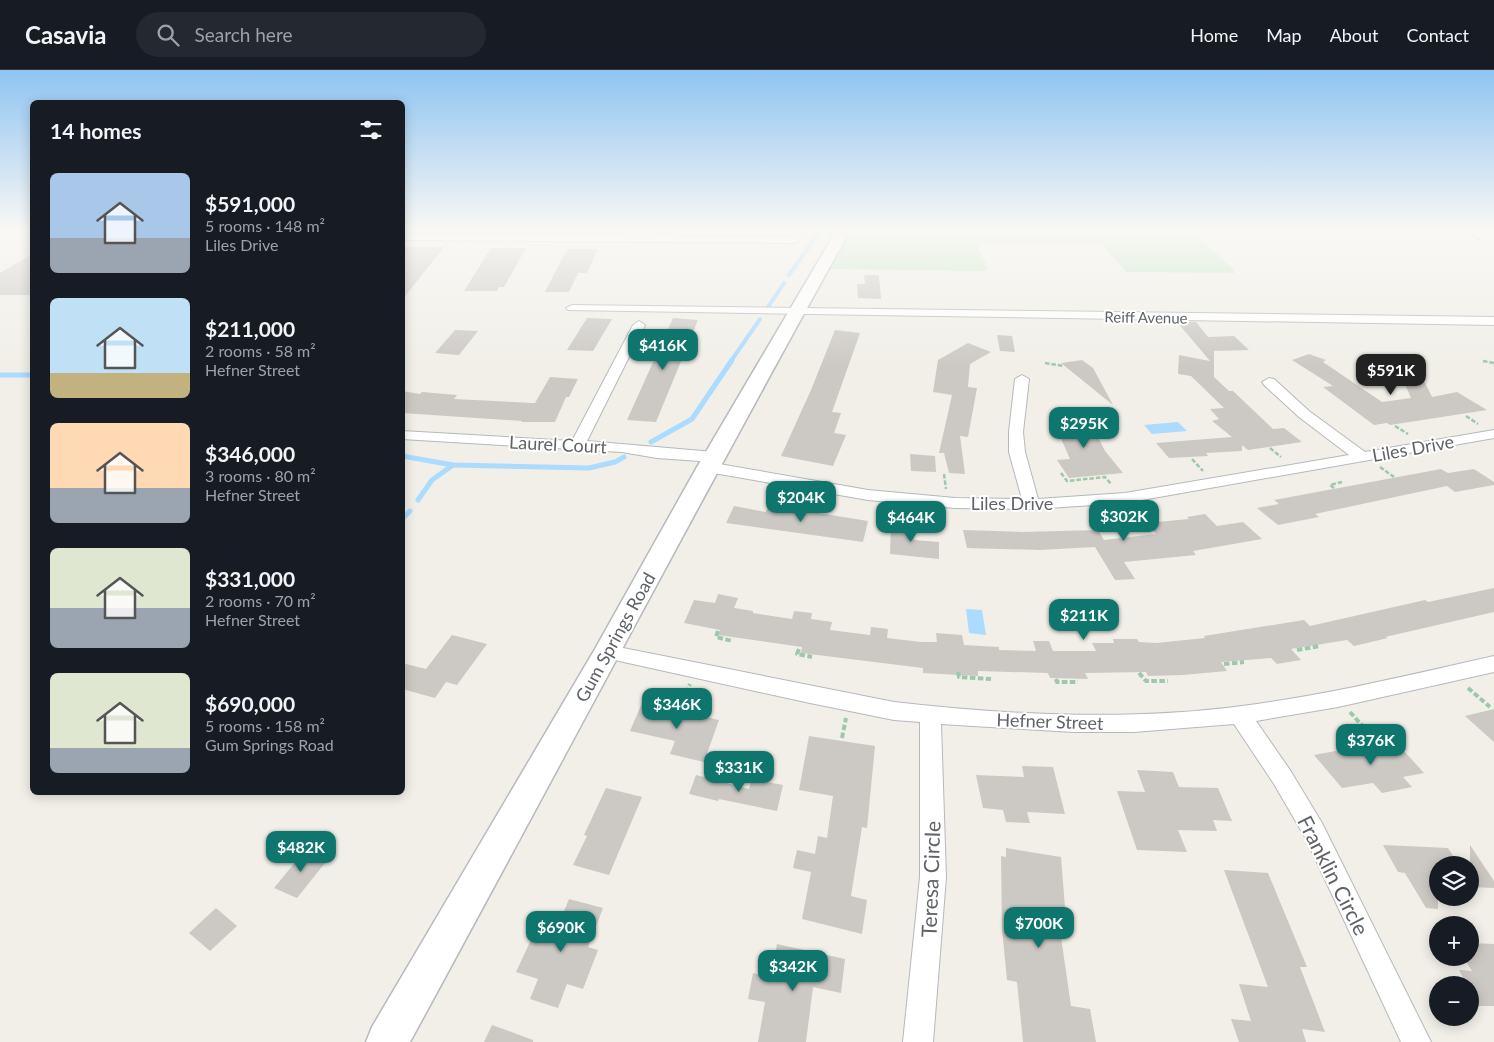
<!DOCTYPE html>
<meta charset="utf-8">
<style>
:root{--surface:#171b24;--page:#242831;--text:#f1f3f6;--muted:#9ea1a6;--line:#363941;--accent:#0f766e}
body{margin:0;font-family:Lato,sans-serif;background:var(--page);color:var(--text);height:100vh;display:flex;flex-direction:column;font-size:19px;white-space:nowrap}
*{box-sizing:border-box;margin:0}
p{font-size:16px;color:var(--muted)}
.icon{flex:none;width:28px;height:28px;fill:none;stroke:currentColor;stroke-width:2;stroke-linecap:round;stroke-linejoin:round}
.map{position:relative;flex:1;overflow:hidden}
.sheet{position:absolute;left:30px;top:30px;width:375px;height:695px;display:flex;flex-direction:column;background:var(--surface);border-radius:8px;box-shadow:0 2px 12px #0003}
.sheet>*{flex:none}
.tools{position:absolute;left:1429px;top:786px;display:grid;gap:10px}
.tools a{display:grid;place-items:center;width:50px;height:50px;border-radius:50%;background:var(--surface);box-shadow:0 2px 12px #0003;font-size:25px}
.price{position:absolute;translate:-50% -42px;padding:0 11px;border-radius:10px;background:var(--accent);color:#fff;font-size:16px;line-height:32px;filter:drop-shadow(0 1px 2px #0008)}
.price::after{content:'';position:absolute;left:50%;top:30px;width:15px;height:11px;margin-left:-8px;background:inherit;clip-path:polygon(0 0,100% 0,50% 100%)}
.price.on{background:#222;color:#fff}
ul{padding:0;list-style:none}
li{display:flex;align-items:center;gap:15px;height:125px;padding:0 20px}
li span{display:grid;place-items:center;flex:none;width:140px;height:100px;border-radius:8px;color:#555}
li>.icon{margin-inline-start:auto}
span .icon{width:60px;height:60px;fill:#fffc;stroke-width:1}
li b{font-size:21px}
h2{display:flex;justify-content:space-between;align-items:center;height:60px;padding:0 20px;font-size:21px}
header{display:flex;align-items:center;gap:30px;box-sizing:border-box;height:70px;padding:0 25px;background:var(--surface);border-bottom:1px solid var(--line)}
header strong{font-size:24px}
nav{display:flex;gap:28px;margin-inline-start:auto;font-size:18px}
.search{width:350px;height:45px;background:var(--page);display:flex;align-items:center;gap:12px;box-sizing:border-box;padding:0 18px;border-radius:28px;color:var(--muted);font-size:19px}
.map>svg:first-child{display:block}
</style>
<header>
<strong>Casavia</strong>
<div class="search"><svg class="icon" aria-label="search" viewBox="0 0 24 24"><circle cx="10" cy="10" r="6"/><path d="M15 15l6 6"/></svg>Search here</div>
<nav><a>Home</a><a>Map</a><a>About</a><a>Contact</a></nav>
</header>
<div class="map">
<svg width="1494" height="972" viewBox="0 0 1494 972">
<rect width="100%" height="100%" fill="#f1efe8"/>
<path fill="#c6e7c5" d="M 848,161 L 1192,161 L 1233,199 L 1235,203 L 1126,202 L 1104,177 L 1100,174 L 977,174 L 987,197 L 987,201 L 829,199 Z"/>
<g fill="#abdbfe">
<path d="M 1178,352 L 1187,361 L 1152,364 L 1144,355 Z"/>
<path d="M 966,539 L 982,540 L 986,565 L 969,563 Z"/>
</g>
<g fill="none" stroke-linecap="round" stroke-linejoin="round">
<g stroke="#abdbfe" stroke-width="4">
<path d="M 858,161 L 886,161"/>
<path d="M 789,205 L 820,161"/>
<path d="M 766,240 L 784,213"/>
<path d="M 731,291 L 760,249"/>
</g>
<g stroke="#abdbfe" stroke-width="5">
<path d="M 0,305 L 32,305"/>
<path d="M 651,372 L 692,349 L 732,290"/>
<path d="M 402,386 L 453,395 L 589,398 L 615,392 L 624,387"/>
<path d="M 418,430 L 432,410 L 453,395"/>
<path d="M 402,449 L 410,441"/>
</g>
</g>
<g fill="#ccc9c5">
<path d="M 402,177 L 444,177 L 402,230 Z"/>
<path d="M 491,178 L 526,178 L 504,217 L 499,217 L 497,221 L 464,221 Z"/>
<path d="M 567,179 L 598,179 L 587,203 L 578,203 L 569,222 L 545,222 Z"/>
<path d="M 32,184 L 32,225 L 0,225 L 0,203 Z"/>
<path d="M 864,205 L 879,205 L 881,229 L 858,228 L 857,214 L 865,214 Z"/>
<path d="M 587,248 L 612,249 L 593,281 L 567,280 Z"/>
<path d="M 673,248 L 698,250 L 656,352 L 627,350 Z"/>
<path d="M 1177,252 L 1196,252 L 1208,267 L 1234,266 L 1249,280 L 1214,281 L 1214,307 L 1229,321 L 1233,321 L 1273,359 L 1284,358 L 1302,372 L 1248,380 L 1242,375 L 1242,381 L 1206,383 L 1208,386 L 1169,388 L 1156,373 L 1232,367 L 1212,351 L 1219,349 L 1210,339 L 1224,338 L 1191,306 L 1178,304 L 1179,285 L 1210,291 Z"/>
<path d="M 455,260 L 478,261 L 459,285 L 435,283 Z"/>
<path d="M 835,260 L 860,263 L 832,342 L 841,343 L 834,363 L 846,365 L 833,396 L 781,386 L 811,320 Z"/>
<path d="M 997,265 L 1012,266 L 1015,282 L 1000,281 Z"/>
<path d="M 968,273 L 991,282 L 970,294 L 968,317 L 977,318 L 968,367 L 960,366 L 965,404 L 949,403 L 944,383 L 939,383 L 952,325 L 933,322 L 938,290 Z"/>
<path d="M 1309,284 L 1326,290 L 1323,292 L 1382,332 L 1411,328 L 1393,287 L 1414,290 L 1432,327 L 1457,322 L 1487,340 L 1390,355 L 1387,353 L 1374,355 L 1323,317 L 1333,316 L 1292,290 Z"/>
<path d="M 1082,290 L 1093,298 L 1113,335 L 1061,293 Z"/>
<path d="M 550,307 L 578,309 L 569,327 L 566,327 L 555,352 L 521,352 L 522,351 L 402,343 L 402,321 L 420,324 L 422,322 L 457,325 L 454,329 L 532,333 L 535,333 Z"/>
<path d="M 1064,343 L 1086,343 L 1105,381 L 1123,403 L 1069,408 L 1057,390 L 1070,389 L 1055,355 L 1067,355 L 1065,351 L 1068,351 Z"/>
<path d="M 910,384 L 935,386 L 936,402 L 911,401 Z"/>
<path d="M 1441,399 L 1448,403 L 1474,399 L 1494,412 L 1494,415 L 1455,422 L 1447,416 L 1315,444 L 1319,447 L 1278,455 L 1257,438 L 1279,434 L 1274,430 Z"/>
<path d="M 769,435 L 868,451 L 863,472 L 726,453 L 734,436 L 766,442 Z"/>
<path d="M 1205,444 L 1217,456 L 1243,452 L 1262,469 L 1193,481 L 1196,485 L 1124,492 L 1135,509 L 1115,510 L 1095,477 L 1040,480 L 967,478 L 963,460 L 1022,462 L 1098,460 L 1104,470 L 1156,464 L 1147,453 L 1189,449 L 1187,447 Z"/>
<path d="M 891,453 L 914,455 L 914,470 L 939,472 L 939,489 L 890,484 Z"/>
<path d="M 1494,518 L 1494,542 L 1385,567 L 1388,568 L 1354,576 L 1347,570 L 1291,579 L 1301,590 L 1277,594 L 1271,588 L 1221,592 L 1227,601 L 1183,605 L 1148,606 L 1146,602 L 1085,603 L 1088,609 L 1050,608 L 1048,603 L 978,601 L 978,606 L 923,603 L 923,598 L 801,583 L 802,577 L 718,565 L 720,560 L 684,553 L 694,530 L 715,533 L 718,524 L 738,528 L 734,538 L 753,541 L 753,543 L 792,549 L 794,541 L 812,543 L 811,549 L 832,552 L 830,560 L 870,565 L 871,557 L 888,559 L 887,568 L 921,572 L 937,572 L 936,563 L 962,565 L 964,575 L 999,577 L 999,580 L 1036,581 L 1033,571 L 1049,571 L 1053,581 L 1096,581 L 1092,573 L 1114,573 L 1113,569 L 1137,569 L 1139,572 L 1156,573 L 1205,568 L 1204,566 L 1304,550 L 1310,556 L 1425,530 L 1428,532 Z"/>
<path d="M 452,565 L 487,574 L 457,615 L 446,612 L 435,628 L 402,619 L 402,593 L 426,599 Z"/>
<path d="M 642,633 L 719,650 L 704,692 L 670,684 L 675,671 L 630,661 Z"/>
<path d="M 1494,639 L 1494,672 L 1465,646 Z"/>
<path d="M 809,666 L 875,676 L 867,758 L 862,757 L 851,826 L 867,830 L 862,864 L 802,849 L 811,802 L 793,798 L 797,780 L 815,784 L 818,766 L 827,768 L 833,726 L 799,720 Z"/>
<path d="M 1394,670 L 1424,703 L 1403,707 L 1412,717 L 1382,723 L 1373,713 L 1342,718 L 1314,685 Z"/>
<path d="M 1022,696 L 1053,697 L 1065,744 L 1027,742 L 1030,753 L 1006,752 L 1003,740 L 983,738 L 976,705 L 1024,707 Z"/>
<path d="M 1137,700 L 1173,702 L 1179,717 L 1218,718 L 1232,751 L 1213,750 L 1217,761 L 1178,760 L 1187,782 L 1137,780 L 1117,721 L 1145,722 Z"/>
<path d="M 696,705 L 749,719 L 752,709 L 783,715 L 777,741 L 719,729 L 718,731 L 689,724 Z"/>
<path d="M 606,718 L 642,727 L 609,805 L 573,795 L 587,766 L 584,765 Z"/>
<path d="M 1383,775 L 1448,778 L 1459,795 L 1438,795 L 1438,839 L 1426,838 L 1405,803 L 1398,802 Z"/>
<path d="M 1470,775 L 1494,811 L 1494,818 L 1470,817 Z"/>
<path d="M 1006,778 L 1061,787 L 1067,862 L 1060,860 L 1071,936 L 1090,939 L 1096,972 L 1023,972 L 1017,912 L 1007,910 L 1002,859 L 1001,786 L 1006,787 Z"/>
<path d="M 306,779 L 329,788 L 297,828 L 274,818 Z"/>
<path d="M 1224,800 L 1268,803 L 1307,897 L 1300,897 L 1325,962 L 1302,959 L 1306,972 L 1239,972 L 1231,949 L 1251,951 L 1239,914 L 1268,917 Z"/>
<path d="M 569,829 L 603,838 L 588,877 L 598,880 L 583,919 L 567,914 L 558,938 L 530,929 L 538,909 L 516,902 L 541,848 L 559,854 Z"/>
<path d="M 216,838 L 237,856 L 210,881 L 189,863 Z"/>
<path d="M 1470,873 L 1494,874 L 1494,936 L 1479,936 L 1470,920 L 1470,915 L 1467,915 L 1459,900 L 1472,901 L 1464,888 L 1470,888 Z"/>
<path d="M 777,874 L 845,889 L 841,923 L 813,917 L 806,972 L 758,972 L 765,932 L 748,929 L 753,903 L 771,907 Z"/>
<path d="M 492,955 L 533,970 L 533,972 L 484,972 Z"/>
</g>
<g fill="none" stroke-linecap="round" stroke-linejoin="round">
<defs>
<g id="minor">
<path d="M 794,161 L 804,161 L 798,172 L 794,173 L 402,170 L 402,164 L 791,167 Z"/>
<path d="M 572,235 L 1494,247 L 1494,255 L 568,240 L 566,238 Z"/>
<path d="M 639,251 L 645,255 L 587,371 L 714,382 L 719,384 L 722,387 L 719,390 L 714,392 L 657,388 L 622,382 L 402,369 L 402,361 L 572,371 L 633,255 Z"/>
<path d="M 1022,305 L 1029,309 L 1023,362 L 1025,382 L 1038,429 L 1125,423 L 1349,385 L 1299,347 L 1264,315 L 1262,312 L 1269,308 L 1274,309 L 1309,341 L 1365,382 L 1494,360 L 1494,368 L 1125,433 L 1032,439 L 955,438 L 868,430 L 708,402 L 703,400 L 700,397 L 703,394 L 708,392 L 868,420 L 955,428 L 1022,429 L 1009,382 L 1009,362 L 1015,309 Z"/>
<path d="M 608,575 L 894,632 C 1006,645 1130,651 1242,636 C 1327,625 1410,605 1494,586 L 1494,602 L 1338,637 L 1256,651 L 1290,700 L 1322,753 L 1431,972 L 1401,972 L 1306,769 L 1274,714 L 1234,654 L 1134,662 L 1073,662 L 941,654 L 946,807 L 933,972 L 903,972 L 920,807 L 920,652 L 894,650 L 810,633 L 601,587 L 598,582 L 601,577 Z"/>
</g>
<path id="secondary" d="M 833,161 L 847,161 L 843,173 C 696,438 555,706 410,972 L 366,972 L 372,957 L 595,579 L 697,397 L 829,173 Z"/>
</defs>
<use href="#minor" stroke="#b5b8bc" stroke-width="2"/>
<use href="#secondary" stroke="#b6babf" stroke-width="3"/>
<path stroke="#9ec8a9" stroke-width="2" stroke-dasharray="3 2" stroke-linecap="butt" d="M 1468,162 L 1480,169 L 1477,169"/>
<g stroke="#9ec8a9" stroke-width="2.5" stroke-dasharray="4.5 2" stroke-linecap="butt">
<path d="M 1483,291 L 1494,293"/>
<path d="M 1045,293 L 1064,296"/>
<path d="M 1466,346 L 1478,354"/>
<path d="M 1395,356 L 1408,364"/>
<path d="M 1270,378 L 1281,387"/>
<path d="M 1192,389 L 1203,401"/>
<path d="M 1380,397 L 1394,407"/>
<path d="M 1061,403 L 1067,411 L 1105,407 L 1111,414"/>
<path d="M 944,404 L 946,419"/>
<path d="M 1334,418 L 1330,415 L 1342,412"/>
</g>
<g stroke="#9ec8a9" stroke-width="4" stroke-dasharray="5.5 2.5" stroke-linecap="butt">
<path d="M 718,561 L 716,567 L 732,571"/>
<path d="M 799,579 L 797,584 L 812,587"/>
<path d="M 1297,580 L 1320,576"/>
<path d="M 1224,594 L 1244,592"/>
<path d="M 958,602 L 959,607 L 991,609"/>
<path d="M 1139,603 L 1146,611 L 1168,611"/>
<path d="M 1056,609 L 1057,612 L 1078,612"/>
<path d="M 1468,618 L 1490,637"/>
<path d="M 680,638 L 690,614"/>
<path d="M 1350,642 L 1375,670"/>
<path d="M 842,668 L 846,648"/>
</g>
<use href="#minor" fill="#fff" fill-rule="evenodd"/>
<use href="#secondary" fill="#fff" fill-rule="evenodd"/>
</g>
<linearGradient id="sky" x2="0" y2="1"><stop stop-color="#8fc4f1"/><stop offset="0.54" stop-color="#f9f8f5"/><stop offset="1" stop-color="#f9f8f5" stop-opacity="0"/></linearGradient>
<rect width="1494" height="297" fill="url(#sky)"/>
<g text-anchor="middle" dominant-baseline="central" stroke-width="4" stroke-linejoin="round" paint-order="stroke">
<g font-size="15" fill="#5f6368" stroke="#fff">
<text transform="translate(1146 247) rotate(1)">Reiff Avenue</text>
</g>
<g font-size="18" fill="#5f6368" stroke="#fff">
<text transform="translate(558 374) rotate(3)">Laurel Court</text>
<text transform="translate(1413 378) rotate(-10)">Liles Drive</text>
<text x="1012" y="433">Liles Drive</text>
<text transform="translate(615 567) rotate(-61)">Gum Springs Road</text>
<text transform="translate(1050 651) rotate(2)">Hefner Street</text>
</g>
<g font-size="21" fill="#5f6368" stroke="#fff">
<text transform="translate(1334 805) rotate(63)">Franklin Circle</text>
<text transform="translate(930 809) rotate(-88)">Teresa Circle</text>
</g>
</g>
</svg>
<div class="tools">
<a><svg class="icon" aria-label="layers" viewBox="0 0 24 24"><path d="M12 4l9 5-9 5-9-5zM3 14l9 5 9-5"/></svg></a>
<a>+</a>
<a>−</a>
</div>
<b class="price" style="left:663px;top:301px">$416K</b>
<b class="price on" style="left:1391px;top:326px">$591K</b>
<b class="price" style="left:1084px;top:379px">$295K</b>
<b class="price" style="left:801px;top:453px">$204K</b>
<b class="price" style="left:1124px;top:472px">$302K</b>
<b class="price" style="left:911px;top:473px">$464K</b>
<b class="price" style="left:1084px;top:571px">$211K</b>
<b class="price" style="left:677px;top:660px">$346K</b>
<b class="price" style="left:1371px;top:696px">$376K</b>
<b class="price" style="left:739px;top:723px">$331K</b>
<b class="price" style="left:301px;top:803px">$482K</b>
<b class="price" style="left:1039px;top:879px">$700K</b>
<b class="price" style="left:561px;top:883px">$690K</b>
<b class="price" style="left:793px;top:922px">$342K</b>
<section class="sheet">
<h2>14 homes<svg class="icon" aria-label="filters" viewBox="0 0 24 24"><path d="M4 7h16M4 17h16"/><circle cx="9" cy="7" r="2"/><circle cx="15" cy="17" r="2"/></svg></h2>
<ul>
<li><span style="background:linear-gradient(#a9c7e8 65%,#9aa5b1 0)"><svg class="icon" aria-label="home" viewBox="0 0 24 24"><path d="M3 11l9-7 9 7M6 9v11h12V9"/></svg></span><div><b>$591,000</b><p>5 rooms · 148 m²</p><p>Liles Drive</p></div></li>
<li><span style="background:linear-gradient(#bfe0f5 75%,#c2b280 0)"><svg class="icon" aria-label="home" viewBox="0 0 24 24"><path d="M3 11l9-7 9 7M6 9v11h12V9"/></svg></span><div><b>$211,000</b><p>2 rooms · 58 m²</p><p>Hefner Street</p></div></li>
<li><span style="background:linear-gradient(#ffd9b3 65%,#9aa5b1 0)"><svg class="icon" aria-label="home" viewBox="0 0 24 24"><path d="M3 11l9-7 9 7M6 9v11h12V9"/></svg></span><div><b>$346,000</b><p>3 rooms · 80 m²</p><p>Hefner Street</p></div></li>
<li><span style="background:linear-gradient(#dfe7d0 60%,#9aa5b1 0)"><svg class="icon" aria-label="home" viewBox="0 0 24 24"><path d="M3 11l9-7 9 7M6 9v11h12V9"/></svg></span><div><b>$331,000</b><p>2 rooms · 70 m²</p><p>Hefner Street</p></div></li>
<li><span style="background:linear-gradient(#dfe7d0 75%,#9aa5b1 0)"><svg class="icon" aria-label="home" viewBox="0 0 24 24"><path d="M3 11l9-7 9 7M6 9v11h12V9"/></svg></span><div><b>$690,000</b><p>5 rooms · 158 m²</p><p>Gum Springs Road</p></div></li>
</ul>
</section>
</div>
